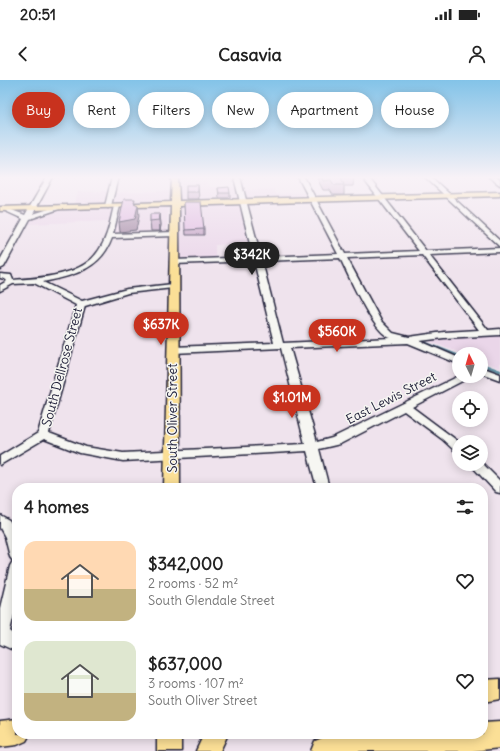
<!DOCTYPE html>
<meta charset="utf-8">
<style>
:root{--surface:#fff;--page:#f2f2f2;--text:#222;--muted:#767676;--accent:#c8321e}
body{margin:0;font-family:Delius,sans-serif;background:var(--page);color:var(--text);height:100vh;display:flex;flex-direction:column;font-size:15px;white-space:nowrap}
*{box-sizing:border-box;margin:0}
p{font-size:13px;color:var(--muted)}
.icon{flex:none;width:22px;height:22px;fill:none;stroke:currentColor;stroke-width:2;stroke-linecap:round;stroke-linejoin:round}
.map{position:relative;flex:1;overflow:hidden}
.details{position:absolute;left:12px;top:403px;width:476px;height:256px;display:flex;flex-direction:column;background:var(--surface);border-radius:16px;box-shadow:0 2px 10px #0003}
.details>*{flex:none}
.hud{position:absolute;left:12px;top:12px;width:476px;height:36px;display:flex;gap:8px}
.needle{width:26px;rotate:355deg}
.tools{position:absolute;left:452px;top:267px;display:grid;gap:8px}
.tools a{display:grid;place-items:center;width:36px;height:36px;border-radius:50%;background:var(--surface);box-shadow:0 2px 10px #0003;font-size:20px}
.price{position:absolute;translate:-50% -34px;padding:0 9px;border-radius:14px;background:var(--accent);color:#fff;font-size:13px;line-height:26px;filter:drop-shadow(0 1px 2px #0008)}
.price::after{content:'';position:absolute;left:50%;top:24px;width:12px;height:9px;margin-left:-6px;background:inherit;clip-path:polygon(0 0,100% 0,50% 100%)}
.price.selected{background:#222;color:#fff}
ul{padding:0;list-style:none}
li{display:flex;align-items:center;gap:12px;height:100px;padding:0 12px}
li span{display:grid;place-items:center;flex:none;width:112px;height:80px;border-radius:12px;color:#555}
li>.icon{margin-inline-start:auto}
span .icon{width:48px;height:48px;fill:#fffc;stroke-width:1}
li b{font-size:17px}
h2{display:flex;justify-content:space-between;align-items:center;height:48px;padding:0 12px;font-size:17px}
.tag{padding:0 14px;border-radius:18px;background:var(--surface);box-shadow:0 2px 10px #0003;font-size:14px;line-height:36px}
.tag.selected{background:var(--accent);color:#fff}
.status{display:flex;justify-content:space-between;align-items:center;height:28px;padding:0 20px;background:var(--surface);direction:ltr}
.status svg{height:11px;fill:currentColor}
header{display:flex;justify-content:space-between;align-items:center;height:52px;padding:0 12px;background:var(--surface);font-size:18px;font-weight:700}
.map>svg:first-child{display:block}
</style>
<div class="status"><b>20:51</b><svg viewBox="0 0 49 12"><path d="M0 12V9h3v3zM5 12V6h3v6zM10 12V3h3v9zM15 12V0h3v12zM26 1h20v11H26zM47 4h2v5h-2z"/></svg></div>
<header><svg class="icon" aria-label="back" viewBox="0 0 24 24"><path d="M15 5l-7 7 7 7"/></svg>Casavia<svg class="icon" aria-label="person" viewBox="0 0 24 24"><circle cx="12" cy="8" r="4"/><path d="M4 21q1-7 8-7t8 7"/></svg></header>
<div class="map">
<svg width="500" height="671" viewBox="0 0 500 671">
<rect width="100%" height="100%" fill="#efe3ed"/>
<filter id="ink" filterUnits="userSpaceOnUse"><feTurbulence type="fractalNoise" baseFrequency=".025" numOctaves="2"/><feDisplacementMap in="SourceGraphic" scale="8" xChannelSelector="R" yChannelSelector="G"/><feConvolveMatrix kernelMatrix="1 2 1 2 8 2 1 2 1" color-interpolation-filters="sRGB"/></filter>
<g filter="url(#ink)">
<g fill="#ead6e9">
<path d="M 179,97 L 234,98 L 234,101 L 207,101 L 208,107 L 236,107 L 238,119 L 179,121 Z"/>
<path d="M 273,109 L 275,114 L 305,113 L 308,117 L 245,119 L 242,110 Z"/>
<path d="M 108,111 L 103,124 L 73,125 L 78,112 Z"/>
<path d="M 169,111 L 169,121 L 167,122 L 111,122 L 113,113 Z"/>
<path d="M 241,124 L 249,163 L 215,165 L 215,178 L 178,179 L 178,127 Z"/>
<path d="M 166,126 L 168,127 L 167,152 L 113,153 L 120,128 Z"/>
<path d="M 104,128 L 111,130 L 110,141 L 27,144 L 34,138 L 56,130 Z"/>
<path d="M 500,255 L 500,288 L 481,281 L 481,274 L 463,274 L 429,261 L 437,258 Z"/>
</g>
<g fill="none" stroke-linecap="round" stroke-linejoin="round">
<g stroke="#6190a2" stroke-width="2.5">
<path d="M 423,262 L 459,276"/>
<path d="M 481,284 L 500,291"/>
</g>
<defs>
<g id="minor">
<path d="M 47,97 L 53,97 L 33,134 L 62,125 L 65,127 L 30,139 L 4,187 L 0,189 L 0,180 L 23,139 L 1,129 L 6,128 L 25,135 Z"/>
<path d="M 112,97 L 118,97 L 111,126 L 108,128 L 105,126 Z"/>
<path d="M 234,97 L 240,97 L 261,177 L 338,174 L 298,97 L 304,97 L 345,174 L 419,171 L 362,97 L 368,97 L 426,171 L 500,168 L 500,172 L 429,175 L 488,250 L 500,249 L 500,255 L 444,258 L 420,261 L 459,278 L 459,284 L 408,263 L 290,268 L 317,362 L 332,358 L 459,296 L 472,296 L 412,327 L 459,362 L 459,372 L 455,371 L 442,359 L 404,331 L 340,364 L 319,369 L 329,408 L 317,408 L 307,371 L 123,381 L 80,373 L 44,359 L 0,385 L 0,376 L 38,353 L 76,225 L 34,203 L 13,204 L 0,211 L 0,205 L 7,201 L 5,199 L 0,198 L 0,194 L 11,195 L 13,200 C 41,198 83,196 99,170 C 108,157 110,141 114,126 L 117,124 L 120,126 L 113,154 L 174,152 L 177,154 L 174,156 L 112,158 C 101,189 73,196 43,202 L 82,221 L 127,209 L 173,204 L 177,206 L 173,208 L 128,213 L 85,226 L 49,353 L 86,367 L 123,373 L 305,364 L 281,268 L 173,273 L 168,270 L 173,267 L 274,263 L 254,181 L 174,184 L 170,182 L 174,180 L 253,177 ZM 422,175 L 479,250 L 444,252 L 409,257 L 393,253 L 381,241 L 347,178 ZM 340,178 C 349,196 373,253 391,258 L 283,263 L 262,181 Z"/>
<path d="M 425,97 L 431,97 L 500,161 L 500,167 Z"/>
<path d="M 489,97 L 496,97 L 500,100 L 500,105 Z"/>
<path d="M 481,287 L 500,294 L 500,300 L 481,293 Z"/>
<path d="M 481,382 L 500,401 L 500,413 L 496,412 L 470,384 L 481,384 Z"/>
<path d="M 0,435 L 9,440 L 17,452 L 17,522 L 10,551 L 15,555 L 17,555 L 17,569 L 13,570 L 0,564 L 0,528 L 10,486 L 13,481 L 10,477 L 5,457 L 0,448 Z"/>
</g>
<g id="major">
<path d="M 172,97 L 178,97 L 179,121 L 500,112 L 500,116 L 179,126 L 180,408 L 164,408 L 171,126 L 0,131 L 0,127 L 171,122 Z"/>
<path d="M 500,599 L 500,619 L 483,622 L 483,600 Z"/>
<rect x="157" y="654" width="24" height="17"/>
<path d="M 204,654 L 228,654 L 220,671 L 196,671 Z"/>
</g>
<g id="highway">
<path d="M 17,639 L 17,654 L 30,654 L 26,661 L 17,665 L 0,667 L 0,641 Z"/>
<path d="M 500,642 L 500,668 L 472,671 L 311,671 L 315,661 L 325,657 L 362,654 L 483,654 L 483,643 Z"/>
</g>
</defs>
<use href="#minor" stroke="#22223b" stroke-width="3"/>
<use href="#major" stroke="#22223b" stroke-width="3"/>
<use href="#highway" stroke="#22223b" stroke-width="3"/>
<use href="#minor" fill="#f6f6f2" fill-rule="evenodd"/>
<use href="#major" fill="#fbdf96" fill-rule="evenodd"/>
<use href="#highway" fill="#fbdf96" fill-rule="evenodd"/>
</g>
<g fill="#c09ec2" stroke="#22223b">
<path d="M 318,97 L 354,97 L 353,106 L 344,106 L 344,115 L 333,115 L 330,110 L 323,110 L 318,100 Z"/>
<path d="M 198,105 L 199,119 L 186,119 L 186,112 Z"/>
<path d="M 218,108 L 230,113 L 230,118 L 219,118 Z"/>
<path d="M 184,122 L 204,149 L 204,155 L 186,155 Z"/>
<path d="M 160,134 L 161,145 L 160,151 L 151,151 L 150,141 Z"/>
</g>
<g fill="#9c819e" stroke="#22223b">
<path d="M 138,125 L 139,136 L 136,150 L 120,152 L 119,142 Z"/>
<path d="M 160,134 L 161,145 L 160,151 L 159,140 Z"/>
</g>
<g fill="#dfb8e1" stroke="#22223b">
<path d="M 322,97 L 341,97 L 344,105 L 334,105 L 331,100 L 323,101 Z"/>
<rect x="186" y="105" width="12" height="7"/>
<path d="M 229,107 L 230,113 L 219,113 L 218,108 Z"/>
<path d="M 124,119 L 135,119 L 134,123 L 138,125 L 135,139 L 119,142 Z"/>
<path d="M 184,122 L 201,122 L 204,149 L 185,150 Z"/>
<path d="M 150,134 L 160,134 L 159,140 L 150,141 Z"/>
</g>
</g>
<linearGradient id="sky" x2="0" y2="1"><stop stop-color="#83c3e8"/><stop offset="0.51" stop-color="#f8f2f7"/><stop offset="1" stop-color="#f8f2f7" stop-opacity="0"/></linearGradient>
<rect width="500" height="191" fill="url(#sky)"/>
<g text-anchor="middle" dominant-baseline="central" stroke-width="3" stroke-linejoin="round" paint-order="stroke">
<g font-size="13" fill="#22223b" stroke="#f6f6f2">
<text transform="translate(62 287) rotate(-75)">South Dellrose Street</text>
<text transform="translate(391 318) rotate(-27)">East Lewis Street</text>
<text transform="translate(172 338) rotate(-90)">South Oliver Street</text>
</g>
</g>
</svg>
<div class="tools">
<a><svg class="needle" viewBox="-14 -14 28 28"><path d="M0-13l5 13h-10z" fill="#e53935"/><path d="M0 13l5-13h-10z" fill="#767676"/></svg></a>
<a><svg class="icon" aria-label="locate" viewBox="0 0 24 24"><circle cx="12" cy="12" r="6"/><path d="M12 2v4M12 18v4M2 12h4M18 12h4"/></svg></a>
<a><svg class="icon" aria-label="layers" viewBox="0 0 24 24"><path d="M12 4l9 5-9 5-9-5zM3 14l9 5 9-5"/></svg></a>
</div>
<b class="price selected" style="left:252px;top:196px">$342K</b>
<b class="price" style="left:161px;top:266px">$637K</b>
<b class="price" style="left:337px;top:273px">$560K</b>
<b class="price" style="left:292px;top:339px">$1.01M</b>
<div class="hud">
<a class="tag selected">Buy</a>
<a class="tag">Rent</a>
<a class="tag">Filters</a>
<a class="tag">New</a>
<a class="tag">Apartment</a>
<a class="tag">House</a>
</div>
<section class="details">
<h2>4 homes<svg class="icon" aria-label="filters" viewBox="0 0 24 24"><path d="M4 7h16M4 17h16"/><circle cx="9" cy="7" r="2"/><circle cx="15" cy="17" r="2"/></svg></h2>
<ul>
<li><span style="background:linear-gradient(#ffd9b3 60%,#c2b280 0)"><svg class="icon" aria-label="home" viewBox="0 0 24 24"><path d="M3 11l9-7 9 7M6 9v11h12V9"/></svg></span><div><b>$342,000</b><p>2 rooms · 52 m²</p><p>South Glendale Street</p></div><svg class="icon" aria-label="heart" viewBox="0 0 24 24"><path d="M12 20l-8-8c-3-5 5-10 8-4 3-6 11-1 8 4z"/></svg></li>
<li><span style="background:linear-gradient(#dfe7d0 65%,#c2b280 0)"><svg class="icon" aria-label="home" viewBox="0 0 24 24"><path d="M3 11l9-7 9 7M6 9v11h12V9"/></svg></span><div><b>$637,000</b><p>3 rooms · 107 m²</p><p>South Oliver Street</p></div><svg class="icon" aria-label="heart" viewBox="0 0 24 24"><path d="M12 20l-8-8c-3-5 5-10 8-4 3-6 11-1 8 4z"/></svg></li>
</ul>
</section>
</div>
